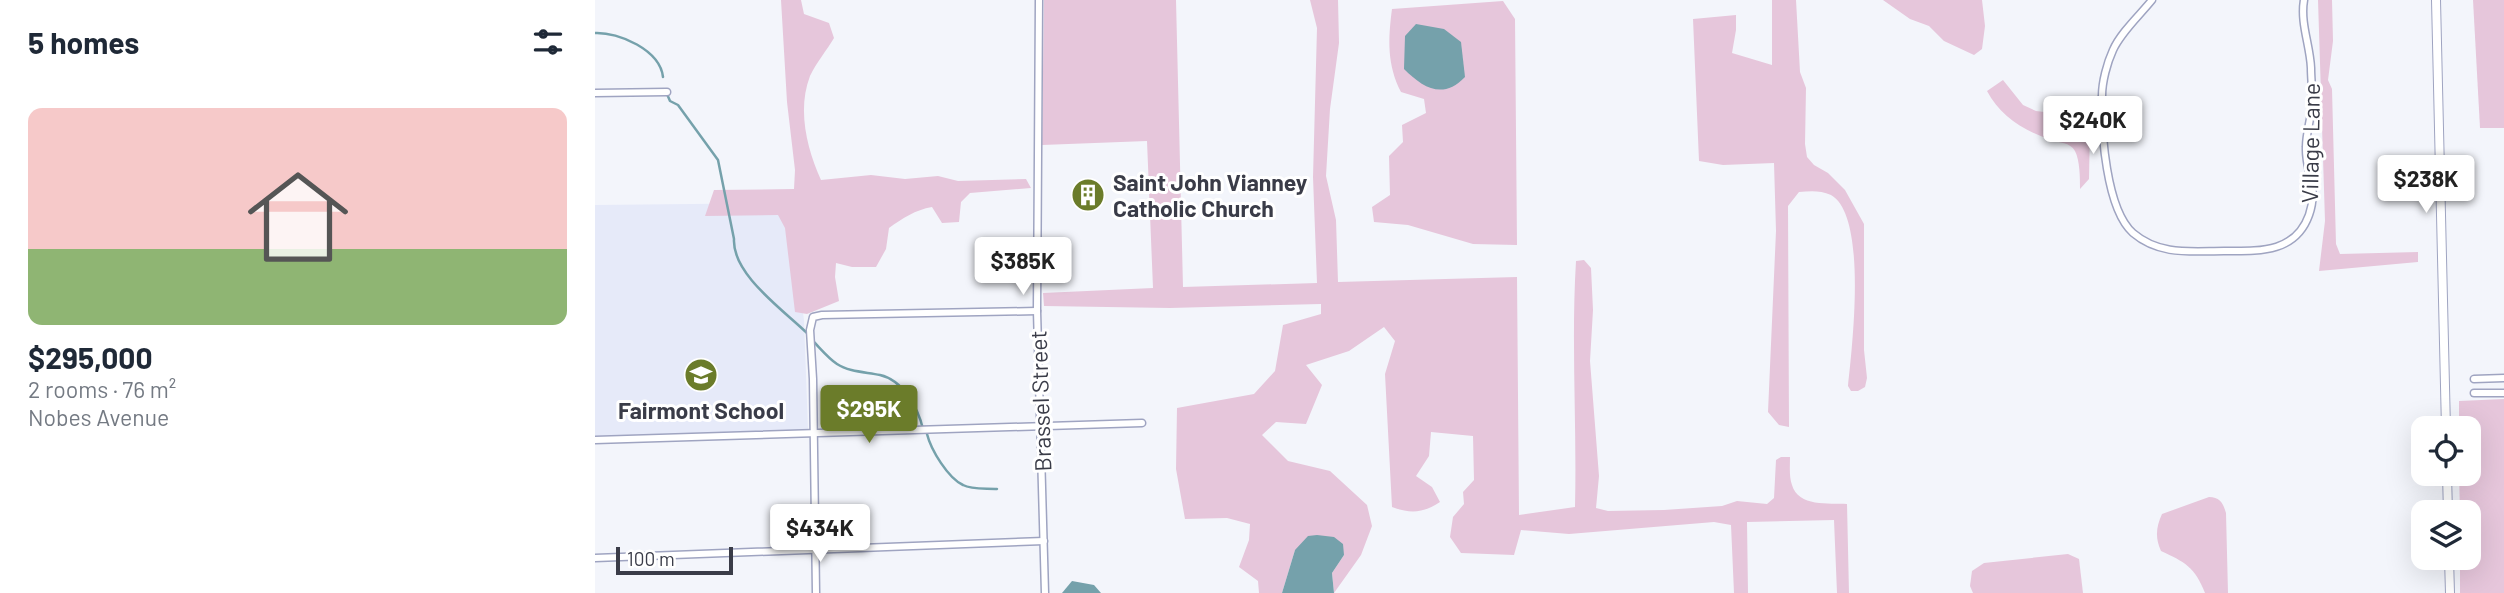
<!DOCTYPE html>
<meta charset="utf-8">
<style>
:root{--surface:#fff;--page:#f6f6f7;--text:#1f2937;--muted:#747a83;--line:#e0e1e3;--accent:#6b7c2a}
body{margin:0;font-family:Barlow,sans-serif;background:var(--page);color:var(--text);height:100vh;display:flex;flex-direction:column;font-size:26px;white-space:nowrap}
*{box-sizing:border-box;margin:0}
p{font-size:23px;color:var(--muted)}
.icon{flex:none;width:38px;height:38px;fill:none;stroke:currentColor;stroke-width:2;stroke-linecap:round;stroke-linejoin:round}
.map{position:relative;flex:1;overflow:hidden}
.details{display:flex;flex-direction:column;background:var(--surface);width:595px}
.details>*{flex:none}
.fabs{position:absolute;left:1816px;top:416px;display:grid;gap:14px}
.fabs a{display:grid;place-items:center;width:70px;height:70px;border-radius:14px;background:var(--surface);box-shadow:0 7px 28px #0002;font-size:35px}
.scale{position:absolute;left:21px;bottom:18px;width:117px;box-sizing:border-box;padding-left:7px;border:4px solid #3a3c48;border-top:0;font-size:19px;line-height:24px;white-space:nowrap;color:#3a3c48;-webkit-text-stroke:5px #fff;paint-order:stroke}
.price{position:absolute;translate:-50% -60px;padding:0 16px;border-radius:7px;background:#fff;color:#222;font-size:23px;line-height:46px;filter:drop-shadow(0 2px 4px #0008)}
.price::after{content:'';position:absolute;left:50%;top:42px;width:21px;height:16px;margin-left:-10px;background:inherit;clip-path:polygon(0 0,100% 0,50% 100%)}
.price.current{background:var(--accent);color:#fff}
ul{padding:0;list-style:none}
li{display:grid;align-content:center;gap:14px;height:371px;padding:0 28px}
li+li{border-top:2px solid var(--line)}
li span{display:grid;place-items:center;height:217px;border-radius:14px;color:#555}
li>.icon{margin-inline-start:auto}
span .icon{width:126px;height:126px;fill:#fffc;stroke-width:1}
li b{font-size:30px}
h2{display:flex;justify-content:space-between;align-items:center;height:84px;padding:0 28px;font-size:30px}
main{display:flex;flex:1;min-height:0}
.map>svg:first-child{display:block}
</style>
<main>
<section class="details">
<h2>5 homes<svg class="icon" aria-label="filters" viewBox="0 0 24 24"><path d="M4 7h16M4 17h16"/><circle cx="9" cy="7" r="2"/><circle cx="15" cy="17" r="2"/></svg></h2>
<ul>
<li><span style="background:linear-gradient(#f6c9c9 65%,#8fb573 0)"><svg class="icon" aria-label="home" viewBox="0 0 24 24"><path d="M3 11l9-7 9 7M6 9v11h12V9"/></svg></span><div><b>$295,000</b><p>2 rooms · 76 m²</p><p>Nobes Avenue</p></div></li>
</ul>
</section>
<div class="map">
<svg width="1909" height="593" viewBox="0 0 1909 593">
<rect width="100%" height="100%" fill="#f3f5fb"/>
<path fill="#e6eaf9" d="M 193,203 L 209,320 L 213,430 L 0,438 L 0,205 Z"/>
<g fill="#e6c6db">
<path d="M 186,0 L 206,0 L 209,14 L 234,23 L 239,38 C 232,50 221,63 215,76 C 202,110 212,149 226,180 L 276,175 L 310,179 L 343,176 L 363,181 L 431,179 L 436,188 L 375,193 L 366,202 L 364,222 L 347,223 L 337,207 C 320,210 308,218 294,228 L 291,249 L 281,267 L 257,267 L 241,263 L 240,277 L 244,301 L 212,314 L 200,312 L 190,228 L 183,215 L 110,216 L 119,190 L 199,189 L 200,170 L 192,102 Z"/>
<path d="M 449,0 L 581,0 L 588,287 L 722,283 L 718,177 L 722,28 L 715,0 L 743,0 L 744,43 L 735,109 L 731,176 L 741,220 L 743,282 L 922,277 L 924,515 L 980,507 C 982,425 976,343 981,261 L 989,260 L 996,268 L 998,310 L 995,361 L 1004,476 L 1001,508 L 1013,511 L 1069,510 L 1127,506 L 1142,501 L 1172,504 L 1179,498 L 1181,460 L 1186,457 L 1195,457 C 1195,466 1194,477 1197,485 C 1203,507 1234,503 1252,504 L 1254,593 L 1242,593 L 1239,520 L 1152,522 L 1153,593 L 1139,593 L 1136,525 L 1119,522 L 974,534 L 926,530 L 919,555 L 866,553 L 855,537 L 858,517 L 869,504 L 868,492 L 879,480 L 878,436 L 836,432 L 834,456 L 821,476 L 837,487 L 845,502 C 828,513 816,514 797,507 L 790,374 L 800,341 L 789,327 L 754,351 L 711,365 L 727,385 L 711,424 L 681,422 L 667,435 L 693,461 L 735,471 L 772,505 L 777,526 L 766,555 L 739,593 L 737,573 L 749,555 L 700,550 L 687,593 L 664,593 L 663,581 L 644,567 L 654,540 L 655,524 L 632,518 L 590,519 L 581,469 L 582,408 L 659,394 L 680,371 L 688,325 L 726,314 L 726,304 L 575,308 L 449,306 L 448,293 L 558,288 L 552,141 L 447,145 Z"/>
<path d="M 1177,0 L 1201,0 L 1205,72 L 1211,88 L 1210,144 L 1212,157 L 1219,165 L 1233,173 L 1250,190 L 1269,224 L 1269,350 L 1272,378 L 1270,387 L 1263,391 L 1256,391 L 1253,386 C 1257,348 1273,216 1236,195 C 1225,190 1215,191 1204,192 L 1193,206 L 1194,427 L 1184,425 L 1173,412 L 1181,231 L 1179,163 L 1128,165 L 1104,161 L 1098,19 L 1141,15 L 1141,30 L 1137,53 L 1177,65 Z"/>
<path d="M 1288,0 L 1387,0 L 1390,26 L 1387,49 L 1379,55 L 1349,41 L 1334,26 L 1315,19 Z"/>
<path d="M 1723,0 L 1737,0 L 1738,41 L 1733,80 L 1737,89 L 1741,244 L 1745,254 L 1823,252 L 1823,262 L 1724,271 L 1730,221 Z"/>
<path d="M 1878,0 L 1909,0 L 1909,128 L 1885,128 Z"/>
<path d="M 908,1 L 920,19 L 922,245 L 878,244 L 813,225 L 779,222 L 777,207 L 795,195 L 794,156 L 808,142 L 807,125 L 831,113 L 829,99 L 806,92 C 792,65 793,39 797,9 Z"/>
<path d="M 1408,80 L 1428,105 L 1441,111 L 1475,115 L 1485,108 L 1495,125 L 1494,179 L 1485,189 C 1485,178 1485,161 1480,151 C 1475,142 1464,143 1456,140 C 1429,131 1405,116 1392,91 Z"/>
<path d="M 1909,399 L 1909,593 L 1865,593 L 1865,558 L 1874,558 L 1874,513 L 1865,513 L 1864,474 L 1874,474 L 1874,429 L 1864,429 L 1864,401 Z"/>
<path d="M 1614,497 C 1625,497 1628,503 1631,513 L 1633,593 L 1610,593 C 1600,567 1590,562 1566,551 C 1560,538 1561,527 1567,514 Z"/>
<path d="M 1473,554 L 1484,559 L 1488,593 L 1378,593 L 1375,586 L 1377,571 L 1389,563 Z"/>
</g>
<g fill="#75a1ab">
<path d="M 821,24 L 849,29 L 866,42 L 870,77 C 848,100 828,88 809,69 L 810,36 Z"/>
<path d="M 722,535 L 739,537 L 748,544 L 749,555 L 737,573 L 739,593 L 687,593 L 700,550 L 713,536 Z"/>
<path d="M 477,581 L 499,585 L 506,593 L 467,593 Z"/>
</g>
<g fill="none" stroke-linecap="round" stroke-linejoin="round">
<g stroke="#75a1ab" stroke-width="2.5">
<path d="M 0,33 C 24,32 65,50 68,77"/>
<path d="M 72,94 L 75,101 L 83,105 L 123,160 L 139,239 C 137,275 190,311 214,335"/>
<path d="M 218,341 C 225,348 233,358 242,364 C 254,372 271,372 285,375 C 308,380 323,408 328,429"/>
<path d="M 332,434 C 336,450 353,478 368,485 C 377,490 392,488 402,489"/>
</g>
<defs>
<g id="minor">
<path d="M 444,0 L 442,311 L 450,593"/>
<path d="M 1557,0 C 1545,15 1526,32 1518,50 C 1512,63 1507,82 1507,96 C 1506,131 1511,209 1538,233 C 1565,256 1597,251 1629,251 C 1662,251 1700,254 1714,215 C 1724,187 1710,173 1711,147 C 1711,133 1716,119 1717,105 C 1718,93 1716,80 1716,68 C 1715,45 1705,23 1709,0"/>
<path d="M 0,93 L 72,92"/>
<path d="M 1879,379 L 1909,378"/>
<path d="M 1879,393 L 1909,393"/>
<path d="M 0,440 L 547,423"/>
<path d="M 0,558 L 449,541"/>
<path d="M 221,593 L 218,379 L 215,330 L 218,317 L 227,315 L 442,311"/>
</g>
<g id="tertiary">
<path d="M 1841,0 L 1851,429"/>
<path d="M 1852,474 L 1853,513"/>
<path d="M 1854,558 L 1855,593"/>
</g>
</defs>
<use href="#minor" stroke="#9fa4c1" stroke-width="9"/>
<use href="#tertiary" stroke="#9fa4c1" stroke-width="10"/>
<use href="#minor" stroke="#fff" stroke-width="6"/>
<use href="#tertiary" stroke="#fff" stroke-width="8"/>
</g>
<defs>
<symbol id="building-disc" viewBox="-11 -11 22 22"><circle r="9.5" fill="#6b7c2a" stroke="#fff"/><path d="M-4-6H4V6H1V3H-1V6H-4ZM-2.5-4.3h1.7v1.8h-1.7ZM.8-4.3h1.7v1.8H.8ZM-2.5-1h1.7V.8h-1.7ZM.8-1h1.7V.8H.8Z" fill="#fff"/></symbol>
<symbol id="school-disc" viewBox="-11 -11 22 22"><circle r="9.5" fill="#6b7c2a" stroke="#fff"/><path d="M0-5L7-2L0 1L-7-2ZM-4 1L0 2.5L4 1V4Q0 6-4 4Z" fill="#fff"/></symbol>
</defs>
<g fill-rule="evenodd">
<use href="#building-disc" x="474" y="176" width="38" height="38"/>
<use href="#school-disc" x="87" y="356" width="38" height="38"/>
</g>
<g text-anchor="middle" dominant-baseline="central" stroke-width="6" stroke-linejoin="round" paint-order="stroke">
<g font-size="23" fill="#3a3c48" stroke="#fff">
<text transform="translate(1715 143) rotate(-89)">Village Lane</text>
<text transform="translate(445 401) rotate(-92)">Brassel Street</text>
</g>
<g font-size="23" font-weight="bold" fill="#3a3c48" stroke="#fff" text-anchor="start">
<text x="518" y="182">Saint John Vianney<tspan x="518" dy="26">Catholic Church</tspan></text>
<text x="106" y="410" text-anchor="middle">Fairmont School</text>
</g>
</g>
</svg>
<div class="fabs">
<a><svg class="icon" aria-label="locate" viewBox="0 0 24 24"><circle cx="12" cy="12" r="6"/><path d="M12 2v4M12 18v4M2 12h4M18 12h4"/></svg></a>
<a><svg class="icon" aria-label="layers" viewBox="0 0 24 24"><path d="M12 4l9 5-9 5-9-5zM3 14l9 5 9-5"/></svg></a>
</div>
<div class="scale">100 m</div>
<b class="price" style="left:1498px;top:156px">$240K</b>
<b class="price" style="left:1831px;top:215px">$238K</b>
<b class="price" style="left:428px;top:297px">$385K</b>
<b class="price current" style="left:274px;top:445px">$295K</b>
<b class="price" style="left:225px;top:564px">$434K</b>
</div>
</main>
